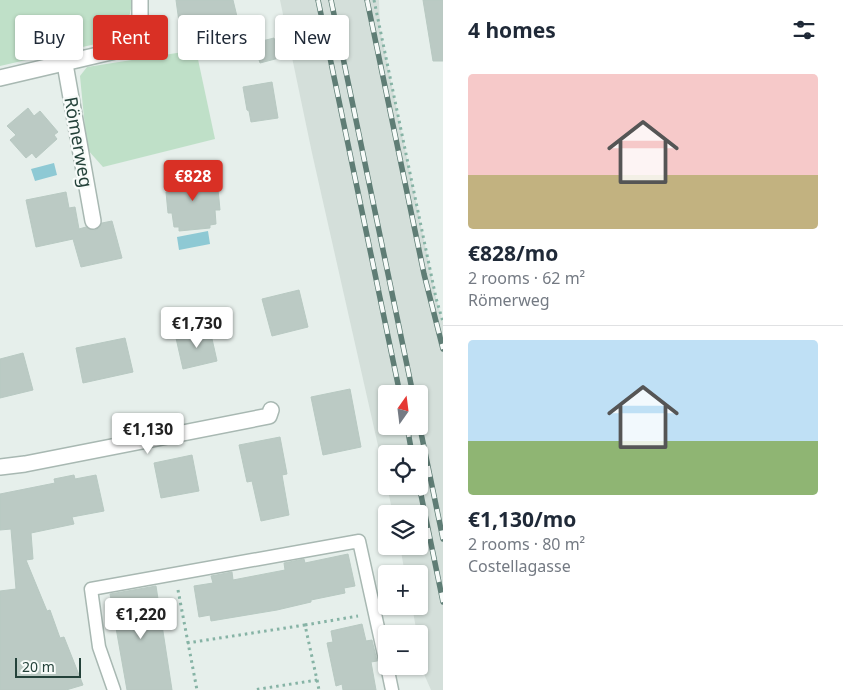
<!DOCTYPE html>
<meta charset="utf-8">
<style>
:root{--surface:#fff;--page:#f2f2f3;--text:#1f2937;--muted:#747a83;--line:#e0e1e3;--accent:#d93025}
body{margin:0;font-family:"Noto Sans",sans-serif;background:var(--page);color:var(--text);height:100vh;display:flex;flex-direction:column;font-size:19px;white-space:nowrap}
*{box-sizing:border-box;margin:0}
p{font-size:16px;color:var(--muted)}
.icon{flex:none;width:28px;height:28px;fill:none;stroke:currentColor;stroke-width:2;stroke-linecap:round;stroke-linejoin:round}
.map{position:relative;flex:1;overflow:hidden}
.sheet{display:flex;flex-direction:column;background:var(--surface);width:400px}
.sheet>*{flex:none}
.guide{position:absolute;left:15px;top:15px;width:352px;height:45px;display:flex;gap:10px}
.needle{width:32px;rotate:14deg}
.fabs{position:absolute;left:378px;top:385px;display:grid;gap:10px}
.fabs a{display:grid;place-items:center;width:50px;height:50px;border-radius:5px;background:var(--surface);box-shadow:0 1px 4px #0004;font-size:25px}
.scale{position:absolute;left:15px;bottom:12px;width:66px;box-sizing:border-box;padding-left:5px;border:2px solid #24423a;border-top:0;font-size:14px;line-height:18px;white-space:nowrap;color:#24423a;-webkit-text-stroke:4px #f7fbf9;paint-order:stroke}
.price{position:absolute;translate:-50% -42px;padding:0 11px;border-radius:5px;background:#fff;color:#222;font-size:16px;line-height:32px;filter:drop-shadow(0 1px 2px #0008)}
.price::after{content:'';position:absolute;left:50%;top:30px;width:15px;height:11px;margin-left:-8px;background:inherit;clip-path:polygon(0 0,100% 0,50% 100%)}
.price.on{background:var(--accent);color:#fff}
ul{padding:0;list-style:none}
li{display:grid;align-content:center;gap:10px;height:265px;padding:0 25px}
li+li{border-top:1px solid var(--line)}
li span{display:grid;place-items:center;height:155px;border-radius:5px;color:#555}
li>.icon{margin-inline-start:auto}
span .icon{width:90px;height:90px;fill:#fffc;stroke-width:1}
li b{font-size:21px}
h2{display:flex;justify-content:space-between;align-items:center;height:60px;padding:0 25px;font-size:21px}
.chip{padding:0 18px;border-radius:5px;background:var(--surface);box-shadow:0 1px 4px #0004;font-size:18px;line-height:45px}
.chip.on{background:var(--accent);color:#fff}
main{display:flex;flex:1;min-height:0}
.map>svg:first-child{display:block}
</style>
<main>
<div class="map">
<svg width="443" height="690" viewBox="0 0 443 690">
<rect width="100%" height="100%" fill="#e6efeb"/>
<path fill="#d4dfda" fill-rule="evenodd" d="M 280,0 L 379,0 L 380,29 L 436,298 L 443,322 L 443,690 L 431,690 L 420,665 L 419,634 L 417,634 L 412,606 L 419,606 L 419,574 L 405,574 L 400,546 L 419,546 L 419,514 L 393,514 L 387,486 L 419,486 L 419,454 L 386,454 L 386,481 L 312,153 ZM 386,394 L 419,394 L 419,426 L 386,426 Z"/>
<g fill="#bfe0c8">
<path d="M 0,0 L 133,0 L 128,22 L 113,40 L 0,66 Z"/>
<path d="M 196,50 L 215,139 L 103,167 L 87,149 L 80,76 L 87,67 Z"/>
</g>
<g fill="#8ec9d4">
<path d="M 54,163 L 57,175 L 35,181 L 31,169 Z"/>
<path d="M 208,231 L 210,244 L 179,250 L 177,237 Z"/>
</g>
<g fill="#bbcac4" stroke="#b8c9c2">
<path d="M 176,0 L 233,0 L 240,29 L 182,44 Z"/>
<path d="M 423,0 L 443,0 L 443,61 L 433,61 Z"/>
<path d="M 274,38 L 279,58 L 260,63 L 254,43 Z"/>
<path d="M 272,82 L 278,118 L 251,122 L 249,111 L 247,110 L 243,87 Z"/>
<path d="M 28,108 L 34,116 L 40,111 L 58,132 L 54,135 L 57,139 L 36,158 L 32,153 L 26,158 L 10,140 L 16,135 L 7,126 Z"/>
<path d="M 199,175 L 212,175 L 213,189 L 218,189 L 220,210 L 215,210 L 216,224 L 210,225 L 210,228 L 179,231 L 179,227 L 174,227 L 172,213 L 168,213 L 166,192 L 173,192 L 172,178 Z"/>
<path d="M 66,192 L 69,208 L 75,207 L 79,229 L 86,227 L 95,230 L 99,228 L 102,223 L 112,221 L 122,258 L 81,267 L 73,239 L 36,247 L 26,200 Z"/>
<path d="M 299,290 L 308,327 L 272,336 L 262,299 Z"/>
<path d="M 210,330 L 217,361 L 183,369 L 176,338 Z"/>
<path d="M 125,338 L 133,372 L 83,383 L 76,348 Z"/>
<path d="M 23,353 L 33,390 L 0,398 L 0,359 Z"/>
<path d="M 350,389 L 361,447 L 323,455 L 311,397 Z"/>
<path d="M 280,437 L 287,474 L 282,475 L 289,515 L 261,521 L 252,481 L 247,482 L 239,445 Z"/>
<path d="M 192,455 L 199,491 L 161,498 L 154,463 Z"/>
<path d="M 74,475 L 75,479 L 96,475 L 104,511 L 72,517 L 74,524 L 31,533 L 33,559 L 26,560 L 47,611 L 50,610 L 60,638 L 64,637 L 83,685 L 66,690 L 0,690 L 0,591 L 16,589 L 11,529 L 0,530 L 0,494 L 55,483 L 54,479 Z"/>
<path d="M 348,554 L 355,586 L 344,588 L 345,593 L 311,600 L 311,602 L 277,610 L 211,621 L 210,615 L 199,617 L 194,586 L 213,583 L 211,576 L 232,572 L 233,580 L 285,570 L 284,563 L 304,559 L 305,563 Z"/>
<path d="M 156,586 L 172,690 L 127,690 L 110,594 Z"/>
<path d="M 362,624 L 366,641 L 372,640 L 377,661 L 371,662 L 376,690 L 343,690 L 342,684 L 336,686 L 327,643 L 333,642 L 331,631 Z"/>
</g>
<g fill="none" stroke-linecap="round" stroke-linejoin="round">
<defs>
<g id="service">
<path d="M 387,666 L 392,690"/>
<path d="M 114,690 L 99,647 L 91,589 L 359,541 L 386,664"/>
</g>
<g id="minor">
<path d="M 65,64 L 93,221"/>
<path d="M 0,78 L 128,48 L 140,24 L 140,0"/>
<path d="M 0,467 L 25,464 L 269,416 L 271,410"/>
</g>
</defs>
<use href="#service" stroke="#a8b8b2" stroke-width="15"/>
<use href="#minor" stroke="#a8b8b2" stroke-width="18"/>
<g stroke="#86b3a5" stroke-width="3" stroke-dasharray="2.5 4" stroke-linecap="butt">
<path d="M 374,0 L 436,298 L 443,322"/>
<path d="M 178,590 L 197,690"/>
<path d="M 305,625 L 358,616"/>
<path d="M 187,643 L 305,625 L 317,680 L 253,690"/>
<path d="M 317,680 L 319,690"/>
</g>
<use href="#service" stroke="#fff" stroke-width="12"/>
<use href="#minor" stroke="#fff" stroke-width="15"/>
<defs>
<g id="rail">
<path d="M 318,0 L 400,394"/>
<path d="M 331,0 L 413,394"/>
<path d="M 367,0 L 424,274 L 443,349"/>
<path d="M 419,423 L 443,539"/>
<path d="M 407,426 L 412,454"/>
<path d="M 419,485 L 443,602"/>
</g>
</defs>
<use href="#rail" stroke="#5f7d75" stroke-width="5.5"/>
<use href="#rail" stroke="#f7fbf9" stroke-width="4" stroke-dasharray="11" stroke-linecap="butt"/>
</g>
<g text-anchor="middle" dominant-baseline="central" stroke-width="4.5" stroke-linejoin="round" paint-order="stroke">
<g font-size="18" fill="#24423a" stroke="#f7fbf9">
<text transform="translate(79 142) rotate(80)">Römerweg</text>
</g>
</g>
</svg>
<div class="fabs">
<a><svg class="needle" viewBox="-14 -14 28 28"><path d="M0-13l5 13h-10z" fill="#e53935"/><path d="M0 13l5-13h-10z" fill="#747a83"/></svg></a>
<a><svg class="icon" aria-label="locate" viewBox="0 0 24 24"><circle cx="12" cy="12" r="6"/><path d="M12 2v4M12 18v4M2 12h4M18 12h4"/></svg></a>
<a><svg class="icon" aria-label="layers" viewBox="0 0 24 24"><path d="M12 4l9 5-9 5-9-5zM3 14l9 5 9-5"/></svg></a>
<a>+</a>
<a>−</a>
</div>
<div class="scale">20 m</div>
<b class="price on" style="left:193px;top:202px">€828</b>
<b class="price" style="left:197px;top:349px">€1,730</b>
<b class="price" style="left:148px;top:455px">€1,130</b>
<b class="price" style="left:141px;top:640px">€1,220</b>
<div class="guide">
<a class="chip">Buy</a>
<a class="chip on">Rent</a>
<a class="chip">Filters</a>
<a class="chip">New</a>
</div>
</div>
<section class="sheet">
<h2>4 homes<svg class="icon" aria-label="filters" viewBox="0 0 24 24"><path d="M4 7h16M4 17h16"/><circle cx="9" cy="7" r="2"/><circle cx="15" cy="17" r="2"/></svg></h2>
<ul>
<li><span style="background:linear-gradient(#f6c9c9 65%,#c2b280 0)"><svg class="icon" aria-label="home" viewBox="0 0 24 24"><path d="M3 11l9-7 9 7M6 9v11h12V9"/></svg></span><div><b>€828/mo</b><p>2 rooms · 62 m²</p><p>Römerweg</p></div></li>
<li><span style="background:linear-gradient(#bfe0f5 65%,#8fb573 0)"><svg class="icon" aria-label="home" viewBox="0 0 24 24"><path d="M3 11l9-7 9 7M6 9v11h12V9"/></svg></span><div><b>€1,130/mo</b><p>2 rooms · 80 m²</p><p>Costellagasse</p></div></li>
</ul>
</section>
</main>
